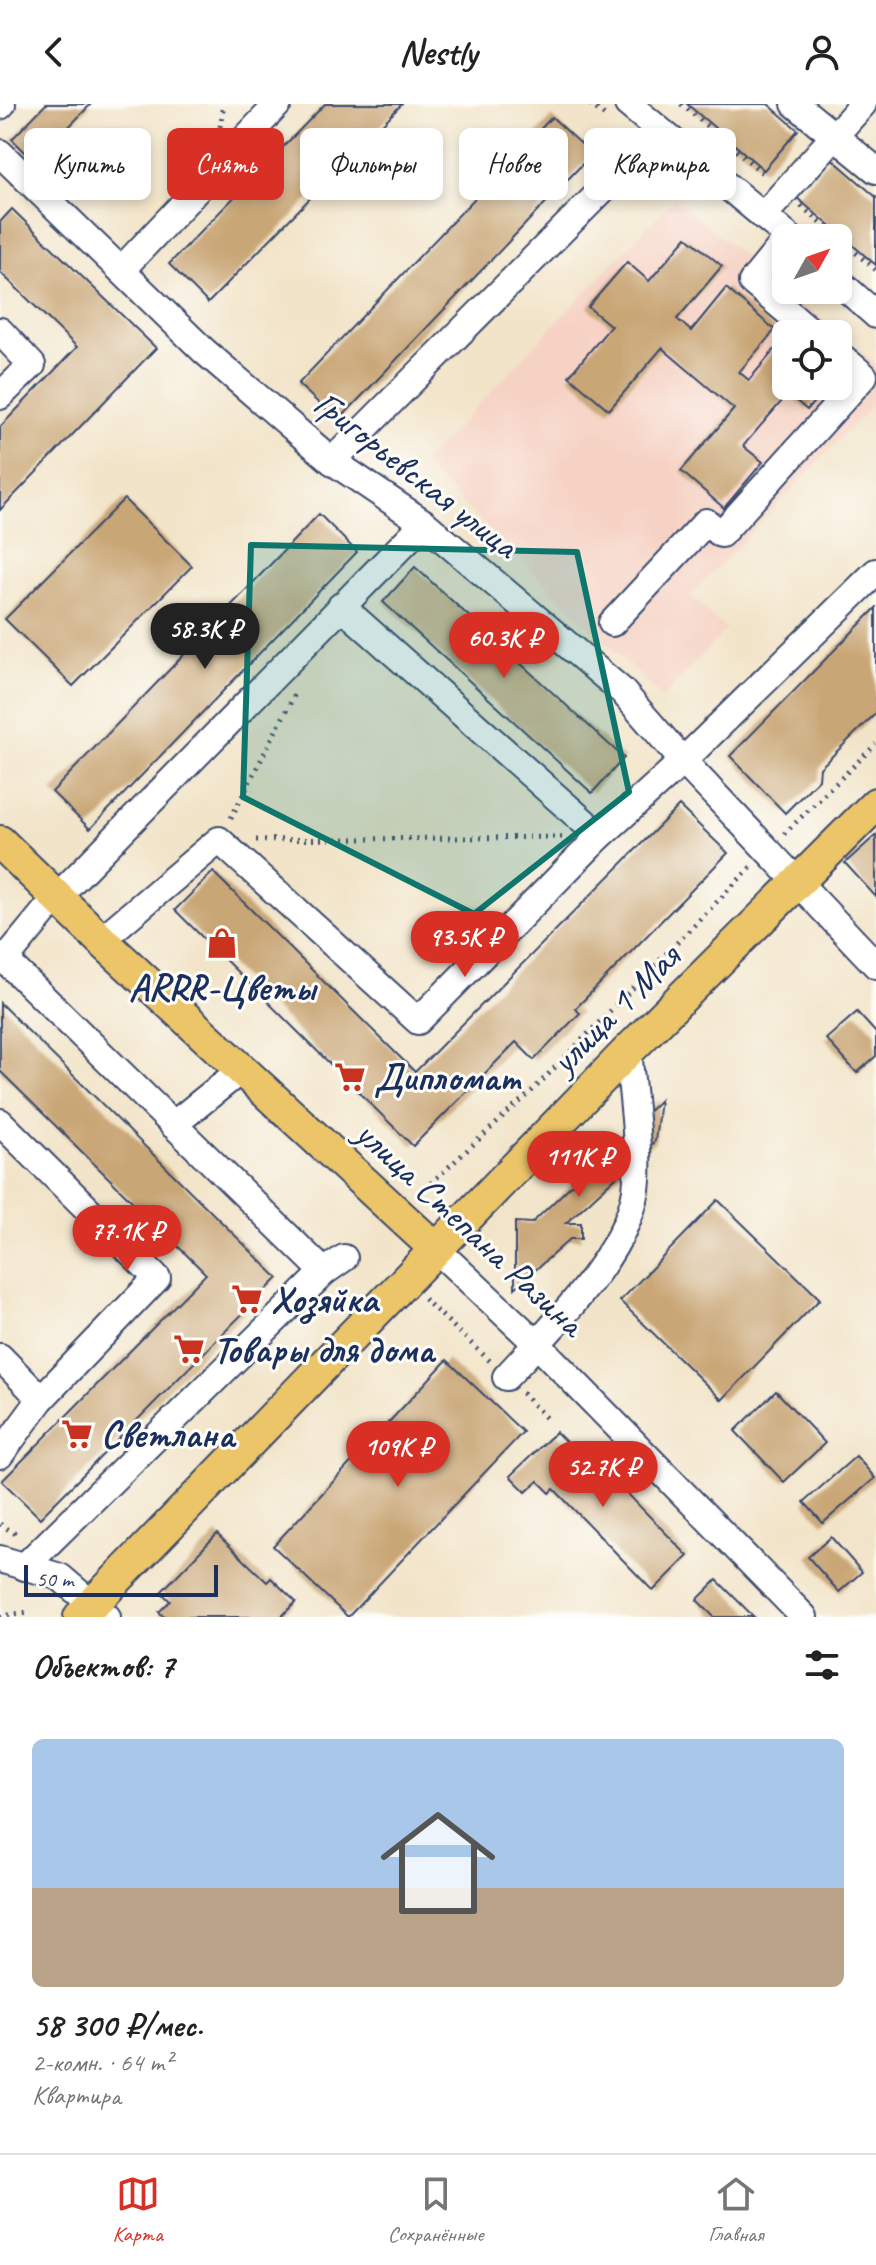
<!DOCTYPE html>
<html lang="ru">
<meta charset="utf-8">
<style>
:root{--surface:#fff;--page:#f2f2f2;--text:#222;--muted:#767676;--line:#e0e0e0;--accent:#d93025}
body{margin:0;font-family:Caveat,sans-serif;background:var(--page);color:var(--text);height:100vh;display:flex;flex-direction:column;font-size:30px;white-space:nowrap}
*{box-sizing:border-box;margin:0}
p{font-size:26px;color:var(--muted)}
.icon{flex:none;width:44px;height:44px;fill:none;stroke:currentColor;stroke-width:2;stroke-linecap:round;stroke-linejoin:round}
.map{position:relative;height:1513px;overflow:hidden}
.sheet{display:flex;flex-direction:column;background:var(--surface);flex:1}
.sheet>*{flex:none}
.hud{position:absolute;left:24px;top:24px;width:828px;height:72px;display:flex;gap:16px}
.needle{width:52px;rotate:50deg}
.buttons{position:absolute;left:772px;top:120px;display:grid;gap:16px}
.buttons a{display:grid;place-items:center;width:80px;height:80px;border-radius:12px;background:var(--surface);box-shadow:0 4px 12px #0003;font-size:40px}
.scale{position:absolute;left:24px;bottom:20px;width:194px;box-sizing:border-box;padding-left:8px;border:4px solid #1b2f5e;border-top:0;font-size:22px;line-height:28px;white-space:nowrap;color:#1b2f5e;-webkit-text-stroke:6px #fdfcf7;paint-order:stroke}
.price{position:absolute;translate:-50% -68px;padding:0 18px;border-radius:28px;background:var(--accent);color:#fff;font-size:26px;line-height:52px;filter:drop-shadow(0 2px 4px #0008)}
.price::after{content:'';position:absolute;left:50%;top:48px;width:24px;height:18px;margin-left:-12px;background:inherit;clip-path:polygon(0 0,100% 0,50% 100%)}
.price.current{background:#222;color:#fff}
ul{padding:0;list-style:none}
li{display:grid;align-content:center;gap:16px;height:424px;padding:0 32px}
li span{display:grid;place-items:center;height:248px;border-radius:12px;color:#555}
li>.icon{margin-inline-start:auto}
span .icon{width:144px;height:144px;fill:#fffc;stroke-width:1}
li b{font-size:34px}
h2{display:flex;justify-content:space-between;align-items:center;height:96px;padding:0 32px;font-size:34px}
.pill{padding:0 28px;border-radius:12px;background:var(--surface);box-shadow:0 4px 12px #0003;font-size:28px;line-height:72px}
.pill.current{background:var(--accent);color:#fff}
header{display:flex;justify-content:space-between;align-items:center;height:104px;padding:0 32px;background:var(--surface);font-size:36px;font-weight:700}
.dock{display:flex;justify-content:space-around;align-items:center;height:112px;border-top:2px solid var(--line);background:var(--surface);font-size:22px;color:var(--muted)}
.dock a{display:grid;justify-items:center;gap:4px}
.dock .current{color:var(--accent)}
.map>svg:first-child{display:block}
</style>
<header><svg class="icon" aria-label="back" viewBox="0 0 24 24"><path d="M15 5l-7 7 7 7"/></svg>Nestly<svg class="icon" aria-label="person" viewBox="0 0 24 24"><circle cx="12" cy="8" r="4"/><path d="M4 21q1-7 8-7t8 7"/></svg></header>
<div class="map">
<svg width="876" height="1513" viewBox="0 0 876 1513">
<rect width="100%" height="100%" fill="#fdfcf7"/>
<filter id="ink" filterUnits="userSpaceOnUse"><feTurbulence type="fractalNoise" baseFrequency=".0125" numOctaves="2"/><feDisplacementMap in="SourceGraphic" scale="16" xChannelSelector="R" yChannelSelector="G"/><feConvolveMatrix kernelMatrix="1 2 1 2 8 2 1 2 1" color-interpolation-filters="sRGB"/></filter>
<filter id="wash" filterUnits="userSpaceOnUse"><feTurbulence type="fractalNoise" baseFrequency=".006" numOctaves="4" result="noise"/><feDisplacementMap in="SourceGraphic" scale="32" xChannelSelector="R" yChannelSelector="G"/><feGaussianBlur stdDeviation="1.8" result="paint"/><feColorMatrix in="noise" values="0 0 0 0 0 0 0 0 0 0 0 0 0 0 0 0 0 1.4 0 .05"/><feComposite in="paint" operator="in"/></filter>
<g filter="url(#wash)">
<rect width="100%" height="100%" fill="#f2e4c9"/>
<path fill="#f6d2c4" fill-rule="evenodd" d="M 674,95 L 876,260 L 876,297 L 690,492 L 726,525 L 663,594 L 422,360 ZM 786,230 L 838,230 L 838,282 L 786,282 Z"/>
<g id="blocks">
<g fill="#c9a676">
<path d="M 46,0 L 91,0 L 35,58 L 12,35 Z"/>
<path d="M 325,0 L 402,0 L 208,199 L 169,160 Z"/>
<path d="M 687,0 L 768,0 L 798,26 L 764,66 Z"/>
<path d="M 552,13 L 592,50 L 338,317 L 298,280 Z"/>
<path d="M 830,53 L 876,93 L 876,161 L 796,93 Z"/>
<path d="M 12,105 L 156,244 L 0,406 L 0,323 L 77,243 L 0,168 L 0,118 Z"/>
<path d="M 687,133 L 722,162 L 677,215 L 691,227 L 726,184 L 775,226 L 739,268 L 749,276 L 786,232 L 786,282 L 827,282 L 807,306 L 788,290 L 743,342 L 763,358 L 724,404 L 681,367 L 734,305 L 662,244 L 609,306 L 569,272 L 611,222 L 588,203 L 627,158 L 649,177 Z"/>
<path d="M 124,395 L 192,462 L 73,582 L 5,515 Z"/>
<path d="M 319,410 L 357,448 L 90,725 L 52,688 Z"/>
<path d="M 415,463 L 624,654 L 592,689 L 383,498 Z"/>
<path d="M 876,504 L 876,609 L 820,664 L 819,675 L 785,709 L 730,652 Z"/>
<path d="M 679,702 L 728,749 L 575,905 L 580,909 L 534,956 L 516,938 L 413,1042 L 175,806 L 213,768 L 415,968 Z"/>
<path d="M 876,731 L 876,793 L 845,759 Z"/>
<path d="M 0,899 L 278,1174 L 40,1414 L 2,1377 L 206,1170 L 0,967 Z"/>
<path d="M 857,908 L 876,929 L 876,952 L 857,969 L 826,935 Z"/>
<path d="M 660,996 L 655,1037 L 566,1119 L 581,1119 L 581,1135 L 570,1135 L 515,1184 L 515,1118 L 532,1119 Z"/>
<path d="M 718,1096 L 820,1195 L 722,1296 L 620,1197 Z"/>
<path d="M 447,1256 L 523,1328 L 348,1513 L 273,1442 Z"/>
<path d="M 776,1287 L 825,1339 L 784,1378 L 735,1327 Z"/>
<path d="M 556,1328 L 583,1355 L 589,1350 L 688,1452 L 653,1487 L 554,1385 L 550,1389 L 538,1377 L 526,1388 L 510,1372 Z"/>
<path d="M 856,1352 L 875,1374 L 823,1419 L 804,1398 Z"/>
<path d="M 217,1430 L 267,1478 L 271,1474 L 296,1498 L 281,1513 L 164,1513 L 159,1508 L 170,1497 L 161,1488 Z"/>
<path d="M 831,1433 L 862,1468 L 839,1488 L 808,1453 Z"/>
<path d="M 717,1476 L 754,1513 L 714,1513 L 697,1496 Z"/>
</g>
</g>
</g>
<g filter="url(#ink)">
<use href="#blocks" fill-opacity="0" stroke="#3b4a6e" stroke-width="2"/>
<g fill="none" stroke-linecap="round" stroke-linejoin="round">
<defs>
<g id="minor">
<path d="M 628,0 L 790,134"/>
<path d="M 795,0 L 876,66"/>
<path d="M 0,2 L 2,0"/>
<path d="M 0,49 L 204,247 L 332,357 L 424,419 L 622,587 L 683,657 L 876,861"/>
<path d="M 763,112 L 863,0"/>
<path d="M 786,136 L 752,178 L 814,230"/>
<path d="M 122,165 L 278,0"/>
<path d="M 838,177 L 876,211"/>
<path d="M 0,227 L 32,261 L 0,292"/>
<path d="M 332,357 L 660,28"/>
<path d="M 341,502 L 600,732"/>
<path d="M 612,519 L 706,418 L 721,430 L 864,272 L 838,250"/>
<path d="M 101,836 L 219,736 L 418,917 L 600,732 L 683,657 L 876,468"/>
<path d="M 0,851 L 324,1168"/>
<path d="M 5,856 L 56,794 L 424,419"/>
<path d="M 0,1018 L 157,1174 L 41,1295 L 0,1351"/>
<path d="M 173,1021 L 241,966"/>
<path d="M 436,1145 L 537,1240 L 804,1513"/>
<path d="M 0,1253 L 41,1295"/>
<path d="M 506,1273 C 551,1224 634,1144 637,1076 C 639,1038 632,987 628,947"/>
<path d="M 0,1455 L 60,1473 L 107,1513"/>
<path d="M 24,1463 L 324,1168 L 344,1154"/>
</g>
<g id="major">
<path d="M 0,738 L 101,836 L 436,1145"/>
<path d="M 80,1513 L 628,947 L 876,700"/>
</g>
</defs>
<use href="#minor" stroke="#3b4a6e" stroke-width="30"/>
<use href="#major" stroke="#3b4a6e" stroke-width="36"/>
<g stroke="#3b4a6e" stroke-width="5" stroke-dasharray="2 6" stroke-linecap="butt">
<path d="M 590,0 L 606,13"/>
<path d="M 681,0 L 766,72"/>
<path d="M 220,23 L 224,0"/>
<path d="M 801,102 L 876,166"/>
<path d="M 231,714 L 296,588"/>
<path d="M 784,730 L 876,640"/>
<path d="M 256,736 L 562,733"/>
<path d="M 419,1090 L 534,985 L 751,763"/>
<path d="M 424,1195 L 490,1257"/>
<path d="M 522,1289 L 548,1316"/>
<path d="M 0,1420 L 19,1432"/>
<path d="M 0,1512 L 29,1508"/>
</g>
<use href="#minor" stroke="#fff" stroke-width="26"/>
<use href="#major" stroke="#ecc569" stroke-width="32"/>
</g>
</g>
<path fill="#0f766e" fill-opacity="0.2" stroke="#0f766e" stroke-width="6" stroke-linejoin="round" d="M 251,441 L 577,448 L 629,688 L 474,810 L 243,693 Z"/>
<defs>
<symbol id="shop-bare" viewBox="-9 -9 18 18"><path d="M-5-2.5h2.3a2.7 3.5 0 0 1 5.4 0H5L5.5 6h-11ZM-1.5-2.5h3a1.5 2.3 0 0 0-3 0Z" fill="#c8321e" stroke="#fdfcf7" stroke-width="2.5" paint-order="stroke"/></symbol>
<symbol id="supermarket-bare" viewBox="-9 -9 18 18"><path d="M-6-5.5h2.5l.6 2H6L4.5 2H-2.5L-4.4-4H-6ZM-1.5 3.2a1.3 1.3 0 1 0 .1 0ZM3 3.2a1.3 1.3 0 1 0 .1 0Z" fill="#c8321e" stroke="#fdfcf7" stroke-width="2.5" paint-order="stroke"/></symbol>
</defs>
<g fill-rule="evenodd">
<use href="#shop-bare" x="200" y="817" width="44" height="44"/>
<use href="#supermarket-bare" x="328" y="951" width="44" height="44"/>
<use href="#supermarket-bare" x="225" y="1173" width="44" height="44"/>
<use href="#supermarket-bare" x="167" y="1223" width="44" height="44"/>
<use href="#supermarket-bare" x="55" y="1308" width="44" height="44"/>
</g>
<g text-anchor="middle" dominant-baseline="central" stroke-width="6" stroke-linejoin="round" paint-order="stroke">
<g font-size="38" fill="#1b2f5e" stroke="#fdfcf7">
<text transform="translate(416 370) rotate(38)">Григорьевская улица</text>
<text transform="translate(615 905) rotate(-45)">улица 1 Мая</text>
<text transform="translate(470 1124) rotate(43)">улица Степана Разина</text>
</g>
<g font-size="38" font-weight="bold" fill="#1b2f5e" stroke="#fdfcf7" text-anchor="start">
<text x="222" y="883" text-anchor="middle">ARRR-Цветы</text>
<text x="374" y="973">Дипломат</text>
<text x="271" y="1195">Хозяйка</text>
<text x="213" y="1245">Товары для дома</text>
<text x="101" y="1330">Светлана</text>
</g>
</g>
</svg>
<div class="buttons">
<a><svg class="needle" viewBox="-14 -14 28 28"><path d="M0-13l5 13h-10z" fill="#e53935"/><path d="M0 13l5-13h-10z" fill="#767676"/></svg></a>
<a><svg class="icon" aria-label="locate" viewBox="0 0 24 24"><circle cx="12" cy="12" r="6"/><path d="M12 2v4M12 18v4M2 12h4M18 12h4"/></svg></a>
</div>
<div class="scale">50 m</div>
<b class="price current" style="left:205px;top:567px">58.3K ₽</b>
<b class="price" style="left:504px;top:576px">60.3K ₽</b>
<b class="price" style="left:465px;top:875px">93.5K ₽</b>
<b class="price" style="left:579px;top:1095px">111K ₽</b>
<b class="price" style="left:127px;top:1169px">77.1K ₽</b>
<b class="price" style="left:398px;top:1385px">109K ₽</b>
<b class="price" style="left:603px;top:1405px">52.7K ₽</b>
<div class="hud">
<a class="pill">Купить</a>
<a class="pill current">Снять</a>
<a class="pill">Фильтры</a>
<a class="pill">Новое</a>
<a class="pill">Квартира</a>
</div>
</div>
<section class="sheet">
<h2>Объектов: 7<svg class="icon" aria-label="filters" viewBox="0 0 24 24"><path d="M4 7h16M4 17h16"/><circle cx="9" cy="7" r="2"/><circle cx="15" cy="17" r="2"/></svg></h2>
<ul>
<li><span style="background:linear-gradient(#a9c7e8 60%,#b9a48a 0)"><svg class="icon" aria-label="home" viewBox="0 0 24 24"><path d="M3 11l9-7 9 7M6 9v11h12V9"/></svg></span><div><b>58 300 ₽/мес.</b><p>2-комн. · 64 m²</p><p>Квартира</p></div></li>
</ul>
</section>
<nav class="dock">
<a class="current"><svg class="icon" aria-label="map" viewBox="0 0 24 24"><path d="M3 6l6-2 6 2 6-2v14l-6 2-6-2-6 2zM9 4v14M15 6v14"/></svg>Карта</a>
<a><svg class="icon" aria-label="saved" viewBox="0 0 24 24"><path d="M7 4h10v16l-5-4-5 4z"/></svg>Сохранённые</a>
<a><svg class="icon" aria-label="home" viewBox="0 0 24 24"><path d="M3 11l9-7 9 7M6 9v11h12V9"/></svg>Главная</a>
</nav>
